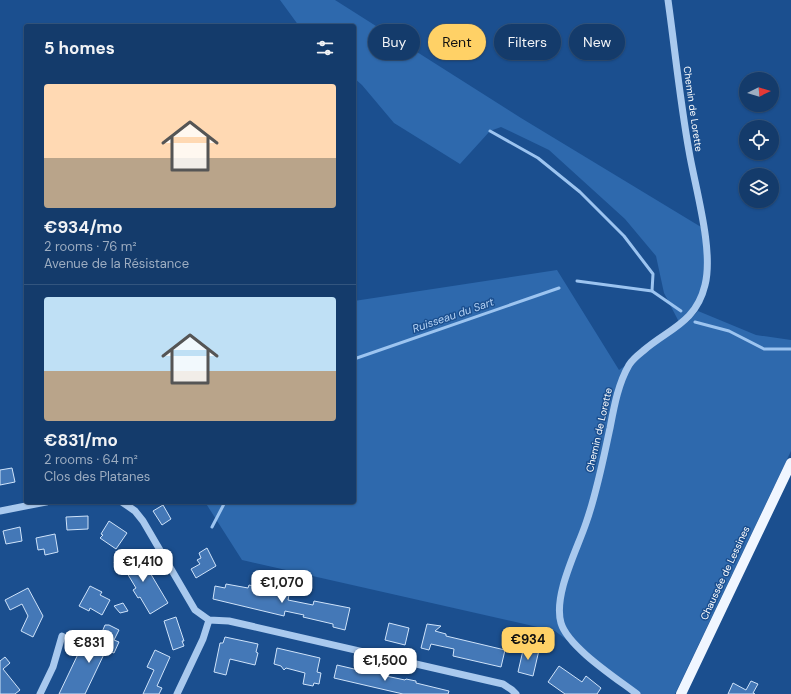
<!DOCTYPE html>
<meta charset="utf-8">
<style>
:root{--surface:#143b6b;--page:#1d4271;--text:#f1f3f6;--muted:#9dadc1;--line:#33557e;--accent:#ffd166}
body{margin:0;font-family:"DM Sans",sans-serif;background:var(--page);color:var(--text);height:100vh;display:flex;flex-direction:column;font-size:15px;white-space:nowrap}
*{box-sizing:border-box;margin:0}
p{font-size:13px;color:var(--muted)}
.icon{flex:none;width:22px;height:22px;fill:none;stroke:currentColor;stroke-width:2;stroke-linecap:round;stroke-linejoin:round}
.map{position:relative;flex:1;overflow:hidden}
.sheet{position:absolute;left:24px;top:24px;width:332px;height:480px;display:flex;flex-direction:column;background:var(--surface);border-radius:4px;box-shadow:0 1px 3px #0004,0 0 0 1px var(--line)}
.sheet>*{flex:none}
.hud{position:absolute;left:368px;top:24px;width:363px;height:36px;display:flex;gap:8px}
.needle{width:26px;rotate:85deg}
.buttons{position:absolute;left:739px;top:72px;display:grid;gap:8px}
.buttons a{display:grid;place-items:center;width:40px;height:40px;border-radius:50%;background:var(--surface);box-shadow:0 1px 3px #0004,0 0 0 1px var(--line);font-size:20px}
.price{position:absolute;translate:-50% -34px;padding:0 9px;border-radius:8px;background:#fff;color:#222;font-size:13px;line-height:26px;filter:drop-shadow(0 1px 2px #0008)}
.price::after{content:'';position:absolute;left:50%;top:24px;width:12px;height:9px;margin-left:-6px;background:inherit;clip-path:polygon(0 0,100% 0,50% 100%)}
.price.selected{background:var(--accent);color:#111}
ul{padding:0;list-style:none}
li{display:grid;align-content:center;gap:8px;height:212px;padding:0 20px}
li+li{border-top:1px solid var(--line)}
li span{display:grid;place-items:center;height:124px;border-radius:4px;color:#555}
li>.icon{margin-inline-start:auto}
span .icon{width:72px;height:72px;fill:#fffc;stroke-width:1}
li b{font-size:17px}
h2{display:flex;justify-content:space-between;align-items:center;height:48px;padding:0 20px;font-size:17px}
.tag{padding:0 14px;border-radius:18px;background:var(--surface);box-shadow:0 1px 3px #0004,0 0 0 1px var(--line);font-size:14px;line-height:36px}
.tag.selected{background:var(--accent);color:#111}
.map>svg:first-child{display:block}
</style>
<div class="map">
<svg width="791" height="694" viewBox="0 0 791 694">
<rect width="100%" height="100%" fill="#1b4f8f"/>
<g fill="#2e69ad">
<path d="M 280,0 L 335,0 L 521,118 L 701,227 C 705,254 709,282 693,306 C 690,312 683,317 679,322 L 664,293 L 656,256 L 625,219 L 549,150 L 501,127 L 490,131 L 460,164 L 394,123 L 362,85 L 354,78 L 354,26 L 299,26 Z"/>
<path d="M 557,270 L 619,370 L 689,321 L 698,311 L 756,335 L 791,340 L 791,451 L 675,694 L 641,694 L 605,669 L 555,631 L 242,560 L 205,502 L 354,502 L 354,301 Z"/>
</g>
<g fill="none" stroke-linecap="round" stroke-linejoin="round">
<g stroke="#9cc4f0" stroke-width="3">
<path d="M 490,131 L 538,158 L 580,192 L 624,236 L 653,274 L 652,291"/>
<path d="M 577,281 L 652,291 L 681,311"/>
<path d="M 695,322 L 729,331 L 764,349 L 791,349"/>
<path d="M 354,359 L 559,288"/>
<path d="M 212,527 L 225,502"/>
</g>
</g>
<g fill="#4478b7" stroke="#cfe3fa">
<path d="M 12,468 L 15,482 L 0,485 L 0,470 Z"/>
<path d="M 163,505 L 171,519 L 162,525 L 153,511 Z"/>
<path d="M 88,516 L 88,529 L 67,530 L 66,517 Z"/>
<path d="M 109,521 L 127,533 L 116,549 L 100,538 L 103,535 L 101,534 Z"/>
<path d="M 20,527 L 22,541 L 6,544 L 3,531 Z"/>
<path d="M 55,534 L 58,552 L 45,555 L 44,549 L 38,550 L 36,538 Z"/>
<path d="M 207,548 L 216,566 L 196,578 L 191,569 L 200,564 L 197,560 L 201,558 L 199,553 Z"/>
<path d="M 129,553 L 137,566 L 146,561 L 152,570 L 149,571 L 168,603 L 150,614 L 140,597 L 138,598 L 133,590 L 136,588 L 127,573 L 126,573 L 124,570 L 120,572 L 114,562 Z"/>
<path d="M 281,582 L 291,585 L 288,600 L 313,605 L 314,601 L 350,608 L 345,630 L 333,627 L 333,624 L 303,617 L 304,615 L 285,611 L 284,616 L 213,599 L 215,586 L 225,588 L 226,584 L 248,588 L 249,585 L 278,592 Z"/>
<path d="M 90,586 L 102,592 L 100,595 L 110,600 L 102,615 L 90,608 L 89,611 L 79,606 Z"/>
<path d="M 28,588 L 43,616 L 33,637 L 21,631 L 28,616 L 22,604 L 10,610 L 5,600 Z"/>
<path d="M 123,603 L 128,611 L 120,613 L 114,606 Z"/>
<path d="M 176,617 L 184,641 L 182,641 L 184,646 L 173,650 L 164,621 Z"/>
<path d="M 389,623 L 409,628 L 405,645 L 385,640 Z"/>
<path d="M 427,624 L 441,626 L 435,631 L 446,634 L 446,636 L 505,650 L 501,667 L 453,656 L 454,649 L 431,644 L 429,650 L 421,648 Z"/>
<path d="M 105,625 L 109,625 L 119,630 L 114,640 L 119,642 L 114,653 L 106,650 L 85,694 L 59,694 L 80,650 L 92,656 Z"/>
<path d="M 225,637 L 258,644 L 256,652 L 258,653 L 255,665 L 230,659 L 226,675 L 214,672 L 220,643 L 223,643 Z"/>
<path d="M 524,646 L 539,650 L 533,676 L 518,672 Z"/>
<path d="M 277,648 L 320,658 L 317,672 L 321,673 L 319,684 L 314,683 L 313,686 L 303,684 L 305,673 L 286,668 L 284,670 L 281,666 L 274,664 Z"/>
<path d="M 155,650 L 170,657 L 157,686 L 162,688 L 159,694 L 143,694 L 154,670 L 147,667 Z"/>
<path d="M 5,657 L 10,663 L 3,669 L 20,690 L 15,694 L 0,694 L 0,661 Z"/>
<path d="M 337,665 L 367,672 L 368,669 L 387,673 L 386,676 L 405,680 L 406,679 L 416,681 L 416,683 L 449,691 L 448,694 L 403,694 L 334,678 Z"/>
<path d="M 559,666 L 582,682 L 586,676 L 601,688 L 597,694 L 565,694 L 548,682 Z"/>
<path d="M 751,681 L 758,684 L 753,693 L 755,694 L 728,694 L 733,683 L 746,690 Z"/>
</g>
<g fill="none" stroke-linecap="round" stroke-linejoin="round">
<g stroke="#a9c9ee" stroke-width="7">
<path d="M 122,502 L 135,511 L 143,521 L 195,610 L 209,620 L 229,621 L 503,684 L 512,690 L 516,694"/>
<path d="M 0,511 L 46,502"/>
<path d="M 40,694 L 53,667 L 62,636"/>
<path d="M 177,694 L 203,639 L 209,620"/>
<path d="M 637,694 C 616,678 568,647 561,623 C 553,595 577,550 586,523 C 597,492 603,460 610,428 C 614,407 618,384 629,365 C 632,360 638,355 643,351 C 668,329 696,323 705,285 C 714,250 695,187 689,151 C 680,101 675,50 668,0"/>
</g>
<path stroke="#f0f6ff" stroke-width="10" d="M 681,694 L 791,463"/>
</g>
<g text-anchor="middle" dominant-baseline="central" stroke-width="3" stroke-linejoin="round" paint-order="stroke">
<g font-size="10" fill="#fff" stroke="#1b4f8f">
<text transform="translate(693 109) rotate(82)">Chemin de Lorette</text>
<text transform="translate(599 430) rotate(-77)">Chemin de Lorette</text>
<text transform="translate(725 573) rotate(-65)">Chaussée de Lessines</text>
</g>
<g font-size="11" font-style="italic" fill="#b5d3f5" stroke="#1b4f8f">
<text transform="translate(453 315) rotate(-19)">Ruisseau du Sart</text>
</g>
</g>
</svg>
<div class="buttons">
<a><svg class="needle" viewBox="-14 -14 28 28"><path d="M0-13l5 13h-10z" fill="#e53935"/><path d="M0 13l5-13h-10z" fill="#9dadc1"/></svg></a>
<a><svg class="icon" aria-label="locate" viewBox="0 0 24 24"><circle cx="12" cy="12" r="6"/><path d="M12 2v4M12 18v4M2 12h4M18 12h4"/></svg></a>
<a><svg class="icon" aria-label="layers" viewBox="0 0 24 24"><path d="M12 4l9 5-9 5-9-5zM3 14l9 5 9-5"/></svg></a>
</div>
<b class="price" style="left:143px;top:583px">€1,410</b>
<b class="price" style="left:282px;top:604px">€1,070</b>
<b class="price selected" style="left:528px;top:661px">€934</b>
<b class="price" style="left:89px;top:664px">€831</b>
<b class="price" style="left:385px;top:682px">€1,500</b>
<div class="hud">
<a class="tag">Buy</a>
<a class="tag selected">Rent</a>
<a class="tag">Filters</a>
<a class="tag">New</a>
</div>
<section class="sheet">
<h2>5 homes<svg class="icon" aria-label="filters" viewBox="0 0 24 24"><path d="M4 7h16M4 17h16"/><circle cx="9" cy="7" r="2"/><circle cx="15" cy="17" r="2"/></svg></h2>
<ul>
<li><span style="background:linear-gradient(#ffd9b3 60%,#b9a48a 0)"><svg class="icon" aria-label="home" viewBox="0 0 24 24"><path d="M3 11l9-7 9 7M6 9v11h12V9"/></svg></span><div><b>€934/mo</b><p>2 rooms · 76 m²</p><p>Avenue de la Résistance</p></div></li>
<li><span style="background:linear-gradient(#bfe0f5 60%,#b9a48a 0)"><svg class="icon" aria-label="home" viewBox="0 0 24 24"><path d="M3 11l9-7 9 7M6 9v11h12V9"/></svg></span><div><b>€831/mo</b><p>2 rooms · 64 m²</p><p>Clos des Platanes</p></div></li>
</ul>
</section>
</div>
